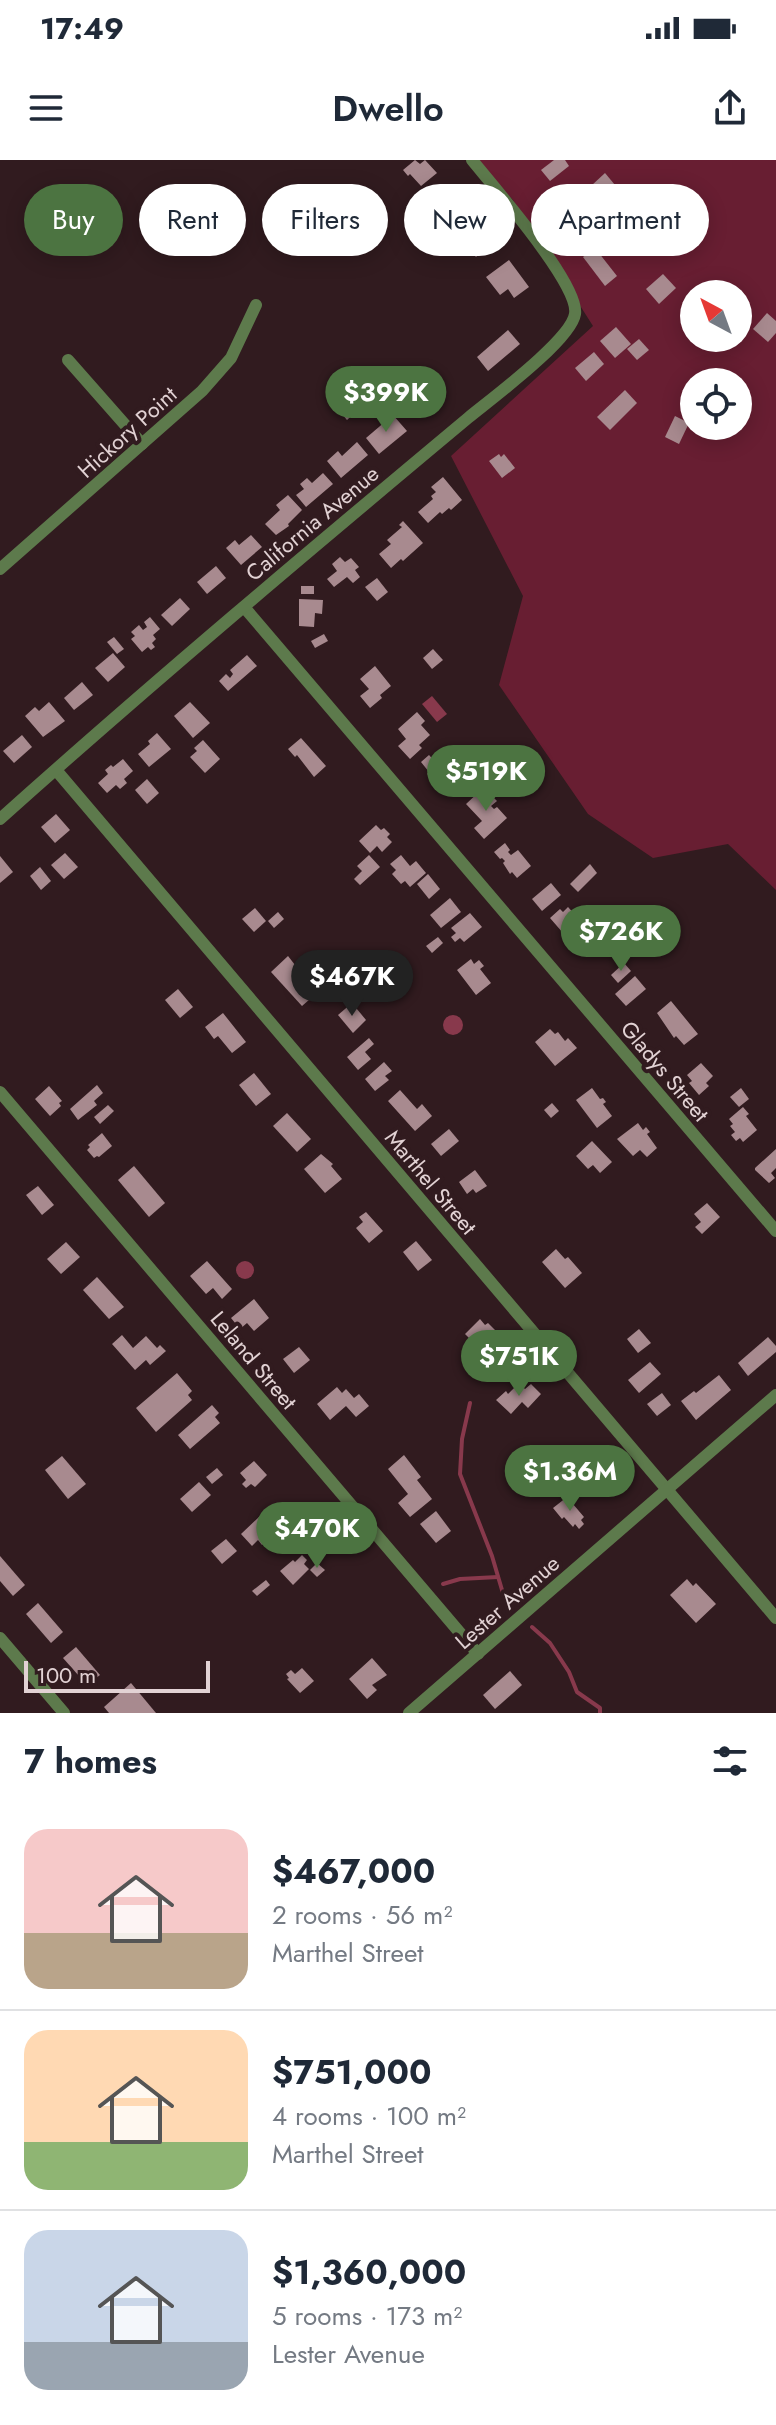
<!DOCTYPE html>
<meta charset="utf-8">
<style>
:root{--surface:#fff;--page:#f6f6f7;--text:#1f2937;--muted:#747a83;--line:#e0e1e3;--accent:#4c7441}
body{margin:0;font-family:Jost,sans-serif;background:var(--page);color:var(--text);height:100vh;display:flex;flex-direction:column;font-size:30px;white-space:nowrap}
*{box-sizing:border-box;margin:0}
p{font-size:26px;color:var(--muted)}
.icon{flex:none;width:44px;height:44px;fill:none;stroke:currentColor;stroke-width:2;stroke-linecap:round;stroke-linejoin:round}
.map{position:relative;height:1553px;overflow:hidden}
.sheet{display:flex;flex-direction:column;background:var(--surface);flex:1}
.sheet>*{flex:none}
.banner{position:absolute;left:24px;top:24px;width:728px;height:72px;display:flex;gap:16px}
.needle{width:52px;rotate:319deg}
.controls{position:absolute;left:680px;top:120px;display:grid;gap:16px}
.controls a{display:grid;place-items:center;width:72px;height:72px;border-radius:50%;background:var(--surface);box-shadow:0 4px 20px #0003;font-size:40px}
.scale{position:absolute;left:24px;bottom:20px;width:186px;box-sizing:border-box;padding-left:8px;border:4px solid #e2d2d4;border-top:0;font-size:22px;line-height:28px;white-space:nowrap;color:#e2d2d4;-webkit-text-stroke:6px #311b1f;paint-order:stroke}
.price{position:absolute;translate:-50% -68px;padding:0 18px;border-radius:28px;background:var(--accent);color:#fff;font-size:26px;line-height:52px;filter:drop-shadow(0 2px 4px #0008)}
.price::after{content:'';position:absolute;left:50%;top:48px;width:24px;height:18px;margin-left:-12px;background:inherit;clip-path:polygon(0 0,100% 0,50% 100%)}
.price.on{background:#222;color:#fff}
ul{padding:0;list-style:none}
li{display:flex;align-items:center;gap:24px;height:200px;padding:0 24px}
li+li{border-top:2px solid var(--line)}
li span{display:grid;place-items:center;flex:none;width:224px;height:160px;border-radius:24px;color:#555}
li>.icon{margin-inline-start:auto}
span .icon{width:96px;height:96px;fill:#fffc;stroke-width:1}
li b{font-size:34px}
h2{display:flex;justify-content:space-between;align-items:center;height:96px;padding:0 24px;font-size:34px}
.tag{padding:0 28px;border-radius:36px;background:var(--surface);box-shadow:0 4px 20px #0003;font-size:28px;line-height:72px}
.tag.on{background:var(--accent);color:#fff}
.status{display:flex;justify-content:space-between;align-items:center;height:56px;padding:0 40px;background:var(--surface);direction:ltr}
.status svg{height:22px;fill:currentColor}
header{display:flex;justify-content:space-between;align-items:center;height:104px;padding:0 24px;background:var(--surface);font-size:36px;font-weight:600}
.map>svg:first-child{display:block}
</style>
<div class="status"><b>17:49</b><svg viewBox="0 0 49 12"><path d="M0 12V9h3v3zM5 12V6h3v6zM10 12V3h3v9zM15 12V0h3v12zM26 1h20v11H26zM47 4h2v5h-2z"/></svg></div>
<header><svg class="icon" aria-label="menu" viewBox="0 0 24 24"><path d="M4 6h16M4 12h16M4 18h16"/></svg>Dwello<svg class="icon" aria-label="share" viewBox="0 0 24 24"><path d="M12 15V3M7 8l5-5 5 5M5 13v7h14v-7"/></svg></header>
<div class="map">
<svg width="776" height="1553" viewBox="0 0 776 1553">
<rect width="100%" height="100%" fill="#311b1f"/>
<path fill="#681e32" fill-rule="evenodd" d="M 474,0 L 776,0 L 776,730 L 728,684 L 653,698 L 588,654 L 499,525 L 523,436 L 451,296 L 593,166 L 513,40 ZM 694,134 L 738,134 L 738,178 L 694,178 ZM 694,222 L 738,222 L 738,266 L 694,266 Z"/>
<g fill="#88394c">
<path d="M 432,536 L 447,554 L 437,562 L 422,544 Z"/>
<circle cx="453" cy="865" r="10"/>
<circle cx="245" cy="1110" r="9"/>
</g>
<g fill="none" stroke-linecap="round" stroke-linejoin="round">
<g stroke="#88394c" stroke-width="4">
<path d="M 470,1243 L 462,1279 L 460,1314 L 492,1396 L 507,1447"/>
<path d="M 443,1424 L 460,1419 L 498,1417"/>
<path d="M 532,1467 L 550,1483 L 569,1512 L 577,1532 L 600,1548 L 600,1553"/>
</g>
</g>
<g fill="#a88a8f">
<path d="M 415,0 L 420,4 L 425,0 L 437,13 L 421,26 L 410,14 L 408,16 L 403,10 Z"/>
<path d="M 554,0 L 565,0 L 569,6 L 550,21 L 541,10 Z"/>
<path d="M 605,13 L 615,25 L 601,37 L 591,26 Z"/>
<path d="M 445,32 L 452,41 L 441,49 L 435,40 Z"/>
<path d="M 594,38 L 611,54 L 591,71 L 575,53 Z"/>
<path d="M 455,42 L 473,64 L 465,70 L 459,63 L 455,66 L 444,52 Z"/>
<path d="M 477,68 L 491,83 L 476,97 L 468,88 L 466,90 L 460,84 Z"/>
<path d="M 595,88 L 617,116 L 605,126 L 583,97 Z"/>
<path d="M 509,100 L 529,127 L 514,138 L 508,129 L 500,135 L 486,117 Z"/>
<path d="M 663,114 L 676,128 L 659,144 L 646,129 Z"/>
<path d="M 767,153 L 776,161 L 776,173 L 768,182 L 753,169 Z"/>
<path d="M 616,167 L 631,184 L 615,198 L 600,181 Z"/>
<path d="M 508,170 L 520,184 L 488,211 L 477,197 Z"/>
<path d="M 639,179 L 649,190 L 637,200 L 627,189 Z"/>
<path d="M 594,192 L 604,204 L 586,221 L 575,208 Z"/>
<path d="M 429,211 L 445,230 L 437,237 L 439,239 L 421,255 L 405,236 L 427,217 L 425,215 Z"/>
<path d="M 625,230 L 637,243 L 610,270 L 597,257 Z"/>
<path d="M 348,237 L 359,249 L 347,260 L 336,247 Z"/>
<path d="M 393,255 L 407,271 L 379,294 L 366,278 Z"/>
<path d="M 675,256 L 689,263 L 679,284 L 665,277 Z"/>
<path d="M 357,282 L 368,295 L 341,318 L 327,301 L 338,291 L 342,296 Z"/>
<path d="M 499,294 L 501,297 L 504,294 L 515,308 L 502,318 L 489,301 Z"/>
<path d="M 323,313 L 333,324 L 306,347 L 296,335 L 304,329 L 300,324 L 307,318 L 312,323 Z"/>
<path d="M 443,317 L 462,340 L 451,350 L 449,348 L 442,354 L 440,352 L 428,363 L 418,352 L 433,339 L 431,336 L 436,332 L 431,327 Z"/>
<path d="M 288,335 L 302,350 L 288,364 L 289,366 L 276,375 L 265,364 L 280,350 L 276,345 Z"/>
<path d="M 403,361 L 423,383 L 403,401 L 401,399 L 391,408 L 379,394 L 391,384 L 387,380 L 402,367 L 399,365 Z"/>
<path d="M 251,375 L 262,387 L 241,405 L 226,388 L 235,380 L 239,385 Z"/>
<path d="M 340,397 L 345,402 L 351,398 L 359,407 L 355,410 L 360,417 L 353,423 L 347,417 L 334,427 L 327,419 L 337,411 L 332,404 Z"/>
<path d="M 216,406 L 226,418 L 207,434 L 197,422 Z"/>
<path d="M 377,418 L 388,432 L 377,441 L 365,427 Z"/>
<rect x="301" y="426" width="13" height="8"/>
<path d="M 180,438 L 190,449 L 172,466 L 161,455 Z"/>
<path d="M 299,439 L 323,440 L 322,454 L 315,453 L 314,467 L 299,466 Z"/>
<path d="M 150,457 L 160,469 L 153,475 L 156,479 L 152,483 L 155,487 L 151,490 L 148,487 L 142,492 L 131,479 L 135,476 L 131,472 L 139,465 L 143,470 L 147,467 L 144,462 Z"/>
<path d="M 324,474 L 328,481 L 315,488 L 311,481 Z"/>
<path d="M 114,477 L 124,489 L 117,494 L 107,482 Z"/>
<path d="M 433,489 L 443,500 L 432,509 L 423,498 Z"/>
<path d="M 113,493 L 125,507 L 108,522 L 95,508 Z"/>
<path d="M 247,495 L 257,506 L 228,531 L 219,521 L 226,514 L 230,518 L 233,514 L 230,510 Z"/>
<path d="M 375,506 L 391,526 L 380,535 L 382,538 L 370,548 L 360,536 L 369,529 L 360,519 Z"/>
<path d="M 82,522 L 93,535 L 74,550 L 64,538 Z"/>
<path d="M 49,542 L 65,561 L 43,577 L 25,556 L 35,547 L 39,551 Z"/>
<path d="M 190,542 L 210,563 L 193,578 L 174,556 Z"/>
<path d="M 417,552 L 425,561 L 421,565 L 430,575 L 419,585 L 422,588 L 410,599 L 398,586 L 406,579 L 398,569 Z"/>
<path d="M 157,573 L 171,589 L 149,607 L 138,594 L 150,584 L 148,581 Z"/>
<path d="M 22,575 L 32,587 L 14,603 L 3,591 Z"/>
<path d="M 301,578 L 326,606 L 314,617 L 297,595 L 295,597 L 288,589 Z"/>
<path d="M 203,580 L 220,599 L 205,613 L 190,597 L 197,591 L 194,588 Z"/>
<path d="M 429,595 L 440,607 L 442,605 L 453,616 L 438,629 L 433,622 L 435,620 L 427,614 L 429,612 L 421,602 Z"/>
<path d="M 123,599 L 133,611 L 124,619 L 127,623 L 120,629 L 116,625 L 107,633 L 98,623 L 108,614 L 105,610 L 111,605 L 113,607 Z"/>
<path d="M 147,619 L 159,633 L 147,644 L 135,630 Z"/>
<path d="M 481,630 L 486,635 L 489,633 L 497,641 L 491,646 L 494,649 L 497,647 L 507,658 L 484,679 L 474,668 L 482,661 L 466,644 Z"/>
<path d="M 56,654 L 70,670 L 55,683 L 41,667 Z"/>
<path d="M 376,665 L 381,670 L 384,668 L 390,674 L 387,677 L 392,682 L 382,692 L 377,686 L 370,693 L 359,681 Z"/>
<path d="M 505,683 L 510,690 L 508,692 L 511,695 L 518,690 L 531,706 L 517,718 L 512,712 L 510,714 L 503,703 L 505,701 L 502,698 L 500,699 L 494,692 Z"/>
<path d="M 65,693 L 78,707 L 64,719 L 51,705 Z"/>
<path d="M 369,695 L 380,707 L 360,725 L 354,719 L 362,711 L 357,706 Z"/>
<path d="M 401,695 L 410,706 L 416,701 L 426,713 L 410,727 L 405,721 L 401,724 L 392,714 L 396,710 L 390,704 Z"/>
<path d="M 0,696 L 13,712 L 0,723 Z"/>
<path d="M 590,704 L 597,713 L 578,732 L 570,724 Z"/>
<path d="M 40,707 L 51,721 L 41,730 L 30,716 Z"/>
<path d="M 428,714 L 440,729 L 429,739 L 417,724 Z"/>
<path d="M 551,723 L 561,735 L 542,751 L 532,739 Z"/>
<path d="M 450,738 L 461,752 L 441,768 L 430,755 Z"/>
<path d="M 568,747 L 579,759 L 563,773 L 550,758 L 560,749 L 563,752 Z"/>
<path d="M 255,748 L 266,761 L 254,772 L 242,759 Z"/>
<path d="M 278,752 L 284,759 L 274,768 L 268,761 Z"/>
<path d="M 470,753 L 482,767 L 464,782 L 460,778 L 455,782 L 451,777 L 456,773 L 451,768 Z"/>
<path d="M 597,765 L 608,778 L 586,796 L 582,791 L 579,793 L 575,789 L 579,786 L 576,783 Z"/>
<path d="M 438,777 L 443,783 L 432,793 L 426,786 Z"/>
<path d="M 288,796 L 317,833 L 302,846 L 271,812 Z"/>
<path d="M 471,799 L 474,804 L 479,800 L 484,806 L 480,809 L 491,823 L 476,835 L 457,810 Z"/>
<path d="M 624,803 L 631,811 L 618,823 L 611,815 Z"/>
<path d="M 635,816 L 646,829 L 626,846 L 615,834 Z"/>
<path d="M 178,829 L 193,847 L 180,858 L 165,840 Z"/>
<path d="M 671,841 L 698,874 L 684,885 L 676,876 L 674,878 L 657,853 Z"/>
<path d="M 352,843 L 366,860 L 353,873 L 338,855 Z"/>
<path d="M 223,853 L 246,882 L 232,893 L 218,876 L 214,879 L 205,867 Z"/>
<path d="M 550,869 L 555,874 L 558,872 L 565,881 L 568,878 L 577,888 L 555,906 L 535,882 Z"/>
<path d="M 369,878 L 374,884 L 365,892 L 371,899 L 358,910 L 347,897 Z"/>
<path d="M 384,902 L 392,911 L 385,916 L 389,920 L 375,931 L 365,919 Z"/>
<path d="M 701,903 L 713,916 L 706,923 L 709,926 L 699,935 L 689,923 L 692,921 L 687,915 Z"/>
<path d="M 254,913 L 271,934 L 256,946 L 239,925 Z"/>
<path d="M 97,925 L 103,933 L 94,941 L 97,945 L 78,960 L 70,949 Z"/>
<path d="M 49,926 L 62,941 L 59,943 L 61,946 L 50,956 L 35,939 Z"/>
<path d="M 592,928 L 600,939 L 603,938 L 606,942 L 603,944 L 612,956 L 597,968 L 576,940 Z"/>
<path d="M 741,928 L 749,939 L 739,947 L 730,937 Z"/>
<path d="M 400,930 L 417,949 L 422,944 L 432,956 L 415,971 L 388,941 Z"/>
<path d="M 552,943 L 559,951 L 551,958 L 544,950 Z"/>
<path d="M 108,945 L 114,951 L 100,964 L 94,957 Z"/>
<path d="M 743,947 L 749,954 L 746,956 L 757,970 L 743,982 L 740,978 L 736,981 L 731,975 L 735,972 L 730,966 L 733,964 L 729,959 Z"/>
<path d="M 287,953 L 311,979 L 297,992 L 273,966 Z"/>
<path d="M 638,963 L 643,970 L 646,967 L 650,972 L 647,974 L 657,988 L 647,997 L 640,990 L 633,996 L 617,979 Z"/>
<path d="M 449,969 L 459,981 L 441,996 L 431,984 Z"/>
<path d="M 102,973 L 112,986 L 99,997 L 97,996 L 94,998 L 87,990 L 90,987 L 88,985 Z"/>
<path d="M 592,981 L 612,1002 L 600,1013 L 593,1005 L 588,1009 L 576,996 Z"/>
<path d="M 776,989 L 776,1008 L 771,1013 L 775,1018 L 769,1023 L 755,1010 L 755,1008 Z"/>
<path d="M 321,994 L 333,1004 L 331,1006 L 342,1019 L 325,1033 L 304,1009 Z"/>
<path d="M 134,1006 L 165,1043 L 149,1057 L 118,1020 Z"/>
<path d="M 475,1010 L 487,1026 L 476,1033 L 473,1029 L 467,1034 L 459,1022 Z"/>
<path d="M 38,1026 L 54,1045 L 42,1055 L 26,1035 Z"/>
<path d="M 707,1043 L 720,1057 L 702,1074 L 695,1067 L 701,1062 L 694,1054 Z"/>
<path d="M 366,1052 L 383,1071 L 369,1083 L 356,1068 L 363,1062 L 359,1057 Z"/>
<path d="M 416,1081 L 432,1100 L 418,1111 L 403,1092 Z"/>
<path d="M 66,1082 L 80,1097 L 61,1114 L 47,1099 Z"/>
<path d="M 556,1089 L 565,1099 L 568,1097 L 582,1113 L 565,1128 L 542,1102 Z"/>
<path d="M 207,1101 L 232,1129 L 222,1139 L 213,1128 L 206,1134 L 190,1116 Z"/>
<path d="M 97,1117 L 124,1147 L 109,1159 L 83,1130 Z"/>
<path d="M 254,1139 L 269,1158 L 254,1171 L 247,1163 L 240,1169 L 231,1158 Z"/>
<path d="M 480,1159 L 485,1165 L 488,1163 L 505,1180 L 493,1192 L 488,1187 L 483,1192 L 465,1174 Z"/>
<path d="M 639,1169 L 651,1183 L 638,1193 L 627,1179 Z"/>
<path d="M 122,1175 L 133,1188 L 146,1176 L 157,1188 L 160,1185 L 166,1191 L 150,1205 L 146,1200 L 135,1210 L 112,1184 Z"/>
<path d="M 768,1177 L 776,1186 L 776,1192 L 748,1216 L 738,1203 Z"/>
<path d="M 299,1187 L 310,1200 L 294,1213 L 283,1199 Z"/>
<path d="M 650,1202 L 661,1214 L 639,1233 L 628,1220 Z"/>
<path d="M 177,1213 L 192,1231 L 188,1235 L 192,1240 L 156,1272 L 136,1248 Z"/>
<path d="M 719,1215 L 731,1230 L 696,1260 L 681,1241 L 694,1231 L 696,1233 Z"/>
<path d="M 519,1223 L 525,1229 L 531,1224 L 541,1234 L 528,1248 L 522,1242 L 511,1254 L 496,1240 L 506,1231 L 508,1234 Z"/>
<path d="M 337,1227 L 342,1233 L 346,1229 L 354,1238 L 359,1234 L 369,1246 L 356,1257 L 346,1246 L 330,1260 L 317,1244 Z"/>
<path d="M 662,1233 L 671,1245 L 657,1256 L 647,1244 Z"/>
<path d="M 212,1245 L 219,1253 L 215,1257 L 220,1263 L 190,1289 L 178,1275 Z"/>
<path d="M 404,1295 L 421,1317 L 417,1320 L 432,1339 L 410,1357 L 398,1343 L 408,1334 L 388,1309 Z"/>
<path d="M 62,1296 L 86,1324 L 68,1339 L 45,1310 Z"/>
<path d="M 254,1301 L 267,1315 L 255,1327 L 251,1324 L 246,1328 L 242,1324 L 246,1320 L 240,1313 Z"/>
<path d="M 217,1308 L 223,1315 L 212,1324 L 206,1317 Z"/>
<path d="M 199,1322 L 211,1335 L 192,1352 L 180,1339 Z"/>
<path d="M 567,1337 L 584,1357 L 581,1360 L 584,1364 L 579,1369 L 575,1364 L 573,1367 L 564,1357 L 562,1359 L 553,1348 Z"/>
<path d="M 436,1351 L 451,1371 L 436,1383 L 420,1364 Z"/>
<path d="M 260,1356 L 262,1359 L 266,1357 L 272,1363 L 268,1366 L 271,1369 L 266,1374 L 270,1378 L 262,1385 L 258,1380 L 252,1386 L 241,1374 Z"/>
<path d="M 226,1379 L 237,1391 L 222,1404 L 211,1391 Z"/>
<path d="M 302,1395 L 307,1400 L 304,1404 L 309,1409 L 293,1425 L 280,1411 L 293,1400 L 295,1402 Z"/>
<path d="M 0,1396 L 25,1425 L 13,1436 L 0,1421 Z"/>
<path d="M 317,1403 L 325,1410 L 317,1417 L 310,1410 Z"/>
<path d="M 687,1419 L 693,1426 L 696,1423 L 716,1444 L 696,1463 L 670,1435 Z"/>
<path d="M 266,1420 L 270,1425 L 257,1436 L 252,1431 Z"/>
<path d="M 38,1443 L 63,1472 L 51,1483 L 26,1454 Z"/>
<path d="M 76,1487 L 100,1515 L 87,1525 L 63,1498 Z"/>
<path d="M 372,1498 L 387,1515 L 372,1525 L 377,1530 L 367,1539 L 349,1519 Z"/>
<path d="M 302,1508 L 314,1521 L 300,1533 L 287,1519 L 289,1518 L 286,1514 L 291,1510 L 295,1514 Z"/>
<path d="M 510,1511 L 522,1525 L 495,1549 L 483,1535 Z"/>
<path d="M 131,1523 L 156,1553 L 109,1553 L 104,1547 Z"/>
</g>
<g fill="none" stroke-linecap="round" stroke-linejoin="round">
<g stroke="#5d7a4c" stroke-width="12">
<path d="M 68,200 L 142,284"/>
<path d="M 0,409 L 202,231 L 231,198 L 256,145"/>
<path d="M 244,447 L 776,1071"/>
<path d="M 56,610 L 776,1458"/>
<path d="M 0,659 C 153,522 310,390 468,258 C 491,239 571,180 575,154 C 580,125 493,26 472,0"/>
<path d="M 0,932 L 478,1494"/>
<path d="M 0,1478 L 64,1553"/>
<path d="M 409,1553 L 776,1235"/>
</g>
</g>
<g text-anchor="middle" dominant-baseline="central" stroke-width="8" stroke-linejoin="round" paint-order="stroke">
<g font-size="22" fill="#e2d2d4" stroke="#311b1f">
<text transform="translate(127 272) rotate(-42)">Hickory Point</text>
<text transform="translate(312 363) rotate(-40)">California Avenue</text>
<text transform="translate(665 911) rotate(50)">Gladys Street</text>
<text transform="translate(431 1022) rotate(50)">Marthel Street</text>
<text transform="translate(254 1200) rotate(50)">Leland Street</text>
<text transform="translate(507 1442) rotate(-41)">Lester Avenue</text>
</g>
</g>
</svg>
<div class="controls">
<a><svg class="needle" viewBox="-14 -14 28 28"><path d="M0-13l5 13h-10z" fill="#e53935"/><path d="M0 13l5-13h-10z" fill="#747a83"/></svg></a>
<a><svg class="icon" aria-label="locate" viewBox="0 0 24 24"><circle cx="12" cy="12" r="6"/><path d="M12 2v4M12 18v4M2 12h4M18 12h4"/></svg></a>
</div>
<div class="scale">100 m</div>
<b class="price" style="left:386px;top:274px">$399K</b>
<b class="price" style="left:486px;top:653px">$519K</b>
<b class="price" style="left:621px;top:813px">$726K</b>
<b class="price on" style="left:352px;top:858px">$467K</b>
<b class="price" style="left:519px;top:1238px">$751K</b>
<b class="price" style="left:570px;top:1353px">$1.36M</b>
<b class="price" style="left:317px;top:1410px">$470K</b>
<div class="banner">
<a class="tag on">Buy</a>
<a class="tag">Rent</a>
<a class="tag">Filters</a>
<a class="tag">New</a>
<a class="tag">Apartment</a>
</div>
</div>
<section class="sheet">
<h2>7 homes<svg class="icon" aria-label="filters" viewBox="0 0 24 24"><path d="M4 7h16M4 17h16"/><circle cx="9" cy="7" r="2"/><circle cx="15" cy="17" r="2"/></svg></h2>
<ul>
<li><span style="background:linear-gradient(#f6c9c9 65%,#b9a48a 0)"><svg class="icon" aria-label="home" viewBox="0 0 24 24"><path d="M3 11l9-7 9 7M6 9v11h12V9"/></svg></span><div><b>$467,000</b><p>2 rooms · 56 m²</p><p>Marthel Street</p></div></li>
<li><span style="background:linear-gradient(#ffd9b3 70%,#8fb573 0)"><svg class="icon" aria-label="home" viewBox="0 0 24 24"><path d="M3 11l9-7 9 7M6 9v11h12V9"/></svg></span><div><b>$751,000</b><p>4 rooms · 100 m²</p><p>Marthel Street</p></div></li>
<li><span style="background:linear-gradient(#c9d6e8 70%,#9aa5b1 0)"><svg class="icon" aria-label="home" viewBox="0 0 24 24"><path d="M3 11l9-7 9 7M6 9v11h12V9"/></svg></span><div><b>$1,360,000</b><p>5 rooms · 173 m²</p><p>Lester Avenue</p></div></li>
</ul>
</section>
